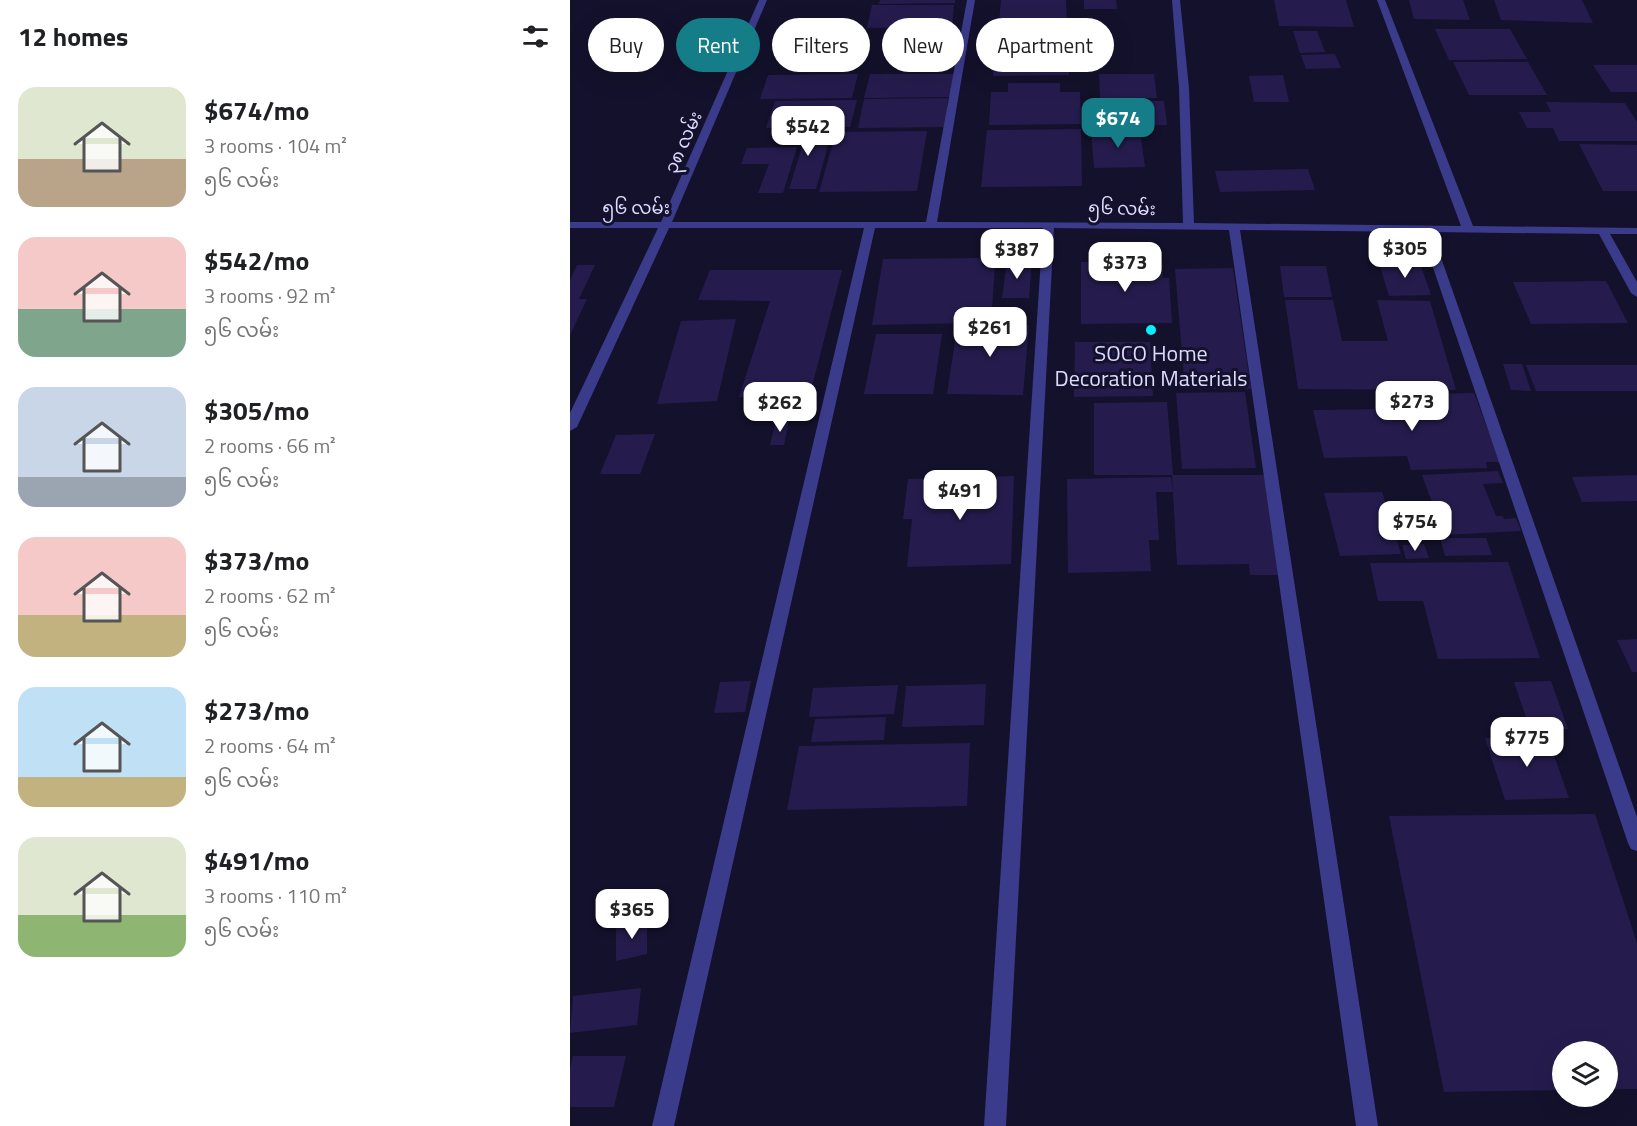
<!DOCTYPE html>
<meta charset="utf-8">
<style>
:root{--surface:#fff;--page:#f6f6f6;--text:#202124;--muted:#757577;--accent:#157d87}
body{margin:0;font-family:"Titillium Web","Noto Sans Myanmar",sans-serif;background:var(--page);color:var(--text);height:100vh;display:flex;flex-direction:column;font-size:22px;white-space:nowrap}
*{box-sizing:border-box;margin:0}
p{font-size:20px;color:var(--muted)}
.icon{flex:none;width:33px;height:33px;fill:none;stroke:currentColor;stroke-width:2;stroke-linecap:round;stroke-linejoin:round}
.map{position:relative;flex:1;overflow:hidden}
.sheet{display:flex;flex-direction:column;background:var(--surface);width:570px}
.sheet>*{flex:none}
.banner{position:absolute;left:18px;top:18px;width:570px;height:54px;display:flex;gap:12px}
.tools{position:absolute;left:982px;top:1041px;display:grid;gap:12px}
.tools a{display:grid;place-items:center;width:66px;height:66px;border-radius:50%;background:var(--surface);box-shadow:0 6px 24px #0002;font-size:30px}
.price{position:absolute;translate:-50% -51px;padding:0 14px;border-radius:12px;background:#fff;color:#222;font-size:20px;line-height:39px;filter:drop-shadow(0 2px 3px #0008)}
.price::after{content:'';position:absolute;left:50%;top:36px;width:18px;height:14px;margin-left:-9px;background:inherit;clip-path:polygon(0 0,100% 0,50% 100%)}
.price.active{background:var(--accent);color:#fff}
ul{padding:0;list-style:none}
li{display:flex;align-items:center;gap:18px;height:150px;padding:0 18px}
li span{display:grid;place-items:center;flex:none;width:168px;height:120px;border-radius:18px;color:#555}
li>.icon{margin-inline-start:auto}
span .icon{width:72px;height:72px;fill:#fffc;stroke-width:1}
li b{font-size:26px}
h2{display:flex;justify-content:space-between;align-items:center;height:72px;padding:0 18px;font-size:26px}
.tag{padding:0 21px;border-radius:27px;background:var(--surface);box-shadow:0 6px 24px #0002;font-size:21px;line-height:54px}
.tag.active{background:var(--accent);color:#fff}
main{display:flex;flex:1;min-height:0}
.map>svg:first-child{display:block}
</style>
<main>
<section class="sheet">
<h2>12 homes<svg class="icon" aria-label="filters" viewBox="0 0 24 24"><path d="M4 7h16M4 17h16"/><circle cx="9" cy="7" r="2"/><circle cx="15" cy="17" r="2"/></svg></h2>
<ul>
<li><span style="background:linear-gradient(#dfe7d0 60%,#b9a48a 0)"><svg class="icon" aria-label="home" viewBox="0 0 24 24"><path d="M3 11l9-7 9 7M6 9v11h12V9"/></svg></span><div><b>$674/mo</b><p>3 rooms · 104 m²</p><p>၅၆ လမ်း</p></div></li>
<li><span style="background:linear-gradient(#f6c9c9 60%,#7fa58c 0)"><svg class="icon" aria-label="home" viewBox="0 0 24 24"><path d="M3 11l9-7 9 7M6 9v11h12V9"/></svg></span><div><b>$542/mo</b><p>3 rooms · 92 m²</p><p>၅၆ လမ်း</p></div></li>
<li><span style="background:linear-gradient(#c9d6e8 75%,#9aa5b1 0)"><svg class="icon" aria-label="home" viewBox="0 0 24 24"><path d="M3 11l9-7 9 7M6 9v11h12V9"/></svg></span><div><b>$305/mo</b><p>2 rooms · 66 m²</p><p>၅၆ လမ်း</p></div></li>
<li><span style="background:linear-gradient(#f6c9c9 65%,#c2b280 0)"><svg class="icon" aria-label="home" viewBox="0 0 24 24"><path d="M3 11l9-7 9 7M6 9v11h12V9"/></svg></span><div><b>$373/mo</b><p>2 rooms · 62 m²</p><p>၅၆ လမ်း</p></div></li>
<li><span style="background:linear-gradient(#bfe0f5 75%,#c2b280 0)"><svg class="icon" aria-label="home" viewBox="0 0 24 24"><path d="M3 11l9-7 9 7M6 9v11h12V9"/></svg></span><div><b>$273/mo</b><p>2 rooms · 64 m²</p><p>၅၆ လမ်း</p></div></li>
<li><span style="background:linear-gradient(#dfe7d0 65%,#8fb573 0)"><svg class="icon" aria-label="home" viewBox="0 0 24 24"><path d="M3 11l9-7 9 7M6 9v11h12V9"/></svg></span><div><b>$491/mo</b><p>3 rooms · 110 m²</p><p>၅၆ လမ်း</p></div></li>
</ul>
</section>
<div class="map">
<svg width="1067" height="1126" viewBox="0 0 1067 1126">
<rect width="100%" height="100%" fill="#14112c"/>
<g fill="#251c4d">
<path d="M 310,0 L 385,0 L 385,3 L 309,4 Z"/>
<path d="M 431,0 L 496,0 L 497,21 L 429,22 Z"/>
<path d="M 514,0 L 546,0 L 547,9 L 514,9 Z"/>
<path d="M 704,0 L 776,0 L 784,27 L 709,26 Z"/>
<path d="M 839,0 L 893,0 L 900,20 L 844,19 Z"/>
<path d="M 924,0 L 1012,0 L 1023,23 L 931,20 Z"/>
<path d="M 302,5 L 384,5 L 382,27 L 297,28 Z"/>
<path d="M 439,23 L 506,23 L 506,50 L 453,51 L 453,44 L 436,44 L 436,39 L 480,38 L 438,38 Z"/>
<path d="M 865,29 L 940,29 L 957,59 L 879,60 Z"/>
<path d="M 723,31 L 747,31 L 755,52 L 730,53 Z"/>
<path d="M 498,52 L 499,75 L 423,76 L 425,54 Z"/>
<path d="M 765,54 L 771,68 L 736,69 L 731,55 Z"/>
<path d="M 260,57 L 258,67 L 217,69 L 220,58 Z"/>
<path d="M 883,62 L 958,62 L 977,95 L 899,95 Z"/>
<path d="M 1023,65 L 1067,65 L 1067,92 L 1041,92 Z"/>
<path d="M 288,74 L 282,98 L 190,99 L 198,75 Z"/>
<path d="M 300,74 L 385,74 L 382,97 L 294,98 Z"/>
<path d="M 529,74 L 584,74 L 587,98 L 530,98 Z"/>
<path d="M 713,75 L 719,102 L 684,102 L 679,76 Z"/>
<path d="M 438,83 L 490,83 L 490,92 L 510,92 L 511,124 L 419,125 L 421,92 L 438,92 Z"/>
<path d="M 378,98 L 375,127 L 288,128 L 294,99 Z"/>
<path d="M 287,100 L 280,127 L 196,128 L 205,101 Z"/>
<path d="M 521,101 L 594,101 L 597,125 L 521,126 Z"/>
<path d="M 976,102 L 1055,103 L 1067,122 L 1067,141 L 989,141 L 983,128 L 957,128 L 949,112 L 981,112 Z"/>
<path d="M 511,129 L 512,186 L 411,187 L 417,130 Z"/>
<path d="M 570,130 L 575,167 L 524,168 L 521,131 Z"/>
<path d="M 215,131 L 262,131 L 246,189 L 219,189 L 233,144 L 211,144 Z"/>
<path d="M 357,131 L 347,191 L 249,192 L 266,132 Z"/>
<path d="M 1009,144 L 1067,145 L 1067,191 L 1033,191 Z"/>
<path d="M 227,147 L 213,193 L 188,193 L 199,164 L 171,164 L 177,148 Z"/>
<path d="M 738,169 L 745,190 L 650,192 L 645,171 Z"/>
<path d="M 413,258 L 412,266 L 425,266 L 422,310 L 402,310 L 401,323 L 302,325 L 313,259 Z"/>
<path d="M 437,261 L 462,261 L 459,298 L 432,298 Z"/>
<path d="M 511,262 L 592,262 L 593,278 L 599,278 L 602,323 L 511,324 Z"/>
<path d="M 809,263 L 850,263 L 861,295 L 819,296 Z"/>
<path d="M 7,265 L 25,265 L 9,299 L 17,299 L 0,335 L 0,280 Z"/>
<path d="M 710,266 L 756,266 L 762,297 L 714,297 Z"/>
<path d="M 663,268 L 681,389 L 615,389 L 605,269 Z"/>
<path d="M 140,270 L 272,270 L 239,398 L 169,397 L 200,301 L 128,300 Z"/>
<path d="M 1036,281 L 1058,323 L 961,324 L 943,282 Z"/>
<path d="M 715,300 L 763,300 L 772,341 L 818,341 L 807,300 L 860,301 L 886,390 L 728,389 Z"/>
<path d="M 412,316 L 444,316 L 443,325 L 459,325 L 453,395 L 377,394 L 387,328 L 411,328 Z"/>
<path d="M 166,319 L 147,401 L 87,404 L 111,321 Z"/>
<path d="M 306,334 L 372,334 L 363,394 L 294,394 Z"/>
<path d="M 505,342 L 580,342 L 583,396 L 504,397 Z"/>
<path d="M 933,364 L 952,364 L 961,391 L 941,390 Z"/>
<path d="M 956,365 L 1067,365 L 1067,391 L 966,391 Z"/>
<path d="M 675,392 L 686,468 L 612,469 L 606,393 Z"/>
<path d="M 904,393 L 930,462 L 916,462 L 917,468 L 841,470 L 837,456 L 754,458 L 743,410 L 816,409 L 811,395 Z"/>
<path d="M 597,402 L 603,475 L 524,475 L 524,403 Z"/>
<path d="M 219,420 L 214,445 L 200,445 L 206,421 Z"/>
<path d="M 85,434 L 70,474 L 30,474 L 46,435 Z"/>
<path d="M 928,471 L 933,483 L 913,484 L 926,516 L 933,516 L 934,519 L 946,518 L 951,531 L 874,535 L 852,475 Z"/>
<path d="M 602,475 L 696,475 L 711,575 L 680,575 L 679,564 L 607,565 Z"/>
<path d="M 1067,475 L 1067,501 L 1012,502 L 1002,477 Z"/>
<path d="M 444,476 L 441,564 L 337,567 L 342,519 L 333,519 L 338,479 Z"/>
<path d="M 601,477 L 603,492 L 586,492 L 589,540 L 579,540 L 581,571 L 498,573 L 497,479 Z"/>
<path d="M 812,492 L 831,554 L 770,556 L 754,493 Z"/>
<path d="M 823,523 L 829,523 L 835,540 L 829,540 Z"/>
<path d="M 870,538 L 916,538 L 922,555 L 875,556 Z"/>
<path d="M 854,544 L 859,558 L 836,559 L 832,545 Z"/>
<path d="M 938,562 L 970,658 L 868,659 L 853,601 L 808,601 L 800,563 Z"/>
<path d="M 1067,639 L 1067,672 L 1062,672 L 1047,640 Z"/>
<path d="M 181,681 L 175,712 L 144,713 L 150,682 Z"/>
<path d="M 981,681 L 998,729 L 960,729 L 944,682 Z"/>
<path d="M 416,684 L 414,725 L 332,727 L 336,686 Z"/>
<path d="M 328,685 L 324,714 L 239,717 L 243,688 Z"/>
<path d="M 316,717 L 314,740 L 241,742 L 245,719 Z"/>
<path d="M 977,736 L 999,798 L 935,800 L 915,738 Z"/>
<path d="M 400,743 L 397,806 L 217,810 L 229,746 Z"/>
<path d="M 1025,814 L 1067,943 L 1067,1089 L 1038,1089 L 1038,1052 L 993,1052 L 993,1090 L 874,1092 L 819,816 Z"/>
<path d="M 77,918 L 77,954 L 46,961 L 46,926 Z"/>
<path d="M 71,988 L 67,1025 L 0,1033 L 3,996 Z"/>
<path d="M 3,1056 L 56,1056 L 44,1107 L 0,1107 L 0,1068 Z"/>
</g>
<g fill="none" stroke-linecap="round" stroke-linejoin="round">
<path fill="#3b3b8b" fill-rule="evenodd" d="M 189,0 L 197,0 L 102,222 L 356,222 L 397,0 L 405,0 L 367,222 L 613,223 L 609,88 L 602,0 L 610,0 L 619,88 L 624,223 L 891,226 L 807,0 L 815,0 L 903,226 L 1067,228 L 1067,234 L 1040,234 L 1067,282 L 1067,297 L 1061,293 L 1029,234 L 862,232 L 1067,817 L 1067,851 L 1061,849 L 1058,843 L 851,232 L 670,230 L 808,1126 L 786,1126 L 659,230 L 484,228 L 436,1126 L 414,1126 L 473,228 L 305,228 L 104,1126 L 82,1126 L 294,228 L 99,228 L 7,427 L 0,431 L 0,413 L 88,228 L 0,228 L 0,222 L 91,222 Z"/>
</g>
<circle fill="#07eeff" stroke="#14112c" stroke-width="2" cx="581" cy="330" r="6"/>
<g text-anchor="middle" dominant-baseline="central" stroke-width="6" stroke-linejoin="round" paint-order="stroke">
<g font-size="18" fill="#dedbff" stroke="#14112c">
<text transform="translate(113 142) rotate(-66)">၃၈ လမ်း</text>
<text x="66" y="207">၅၆ လမ်း</text>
<text transform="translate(552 208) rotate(1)">၅၆ လမ်း</text>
</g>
<g font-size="22" fill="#dedbff" stroke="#14112c">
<text x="581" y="353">SOCO Home<tspan x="581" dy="25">Decoration Materials</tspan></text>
</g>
</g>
</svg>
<div class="tools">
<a><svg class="icon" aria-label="layers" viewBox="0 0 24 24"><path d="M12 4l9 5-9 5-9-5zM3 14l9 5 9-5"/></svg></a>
</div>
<b class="price active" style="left:548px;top:149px">$674</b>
<b class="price" style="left:238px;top:157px">$542</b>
<b class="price" style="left:835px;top:279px">$305</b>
<b class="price" style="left:447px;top:280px">$387</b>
<b class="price" style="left:555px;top:293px">$373</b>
<b class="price" style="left:420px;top:358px">$261</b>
<b class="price" style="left:842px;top:432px">$273</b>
<b class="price" style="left:210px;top:433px">$262</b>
<b class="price" style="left:390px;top:521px">$491</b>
<b class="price" style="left:845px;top:552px">$754</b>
<b class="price" style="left:957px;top:768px">$775</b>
<b class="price" style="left:62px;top:940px">$365</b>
<div class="banner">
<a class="tag">Buy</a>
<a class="tag active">Rent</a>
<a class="tag">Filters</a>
<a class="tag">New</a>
<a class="tag">Apartment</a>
</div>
</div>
</main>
